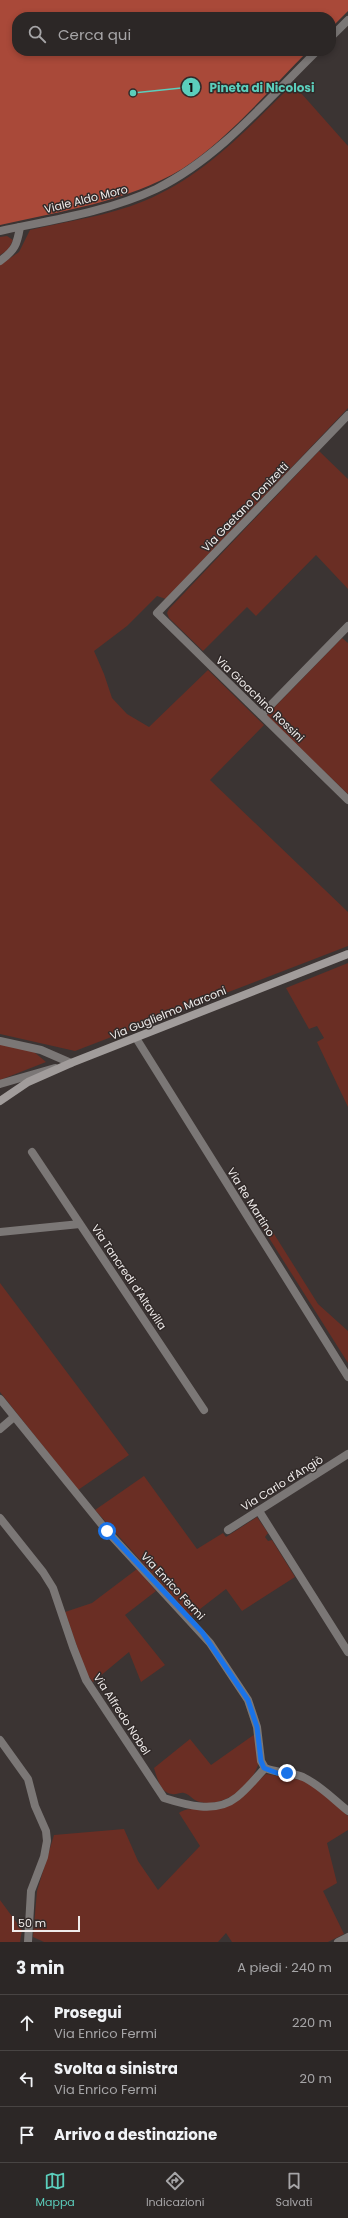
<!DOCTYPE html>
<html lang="it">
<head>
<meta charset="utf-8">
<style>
	:root { --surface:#2c2726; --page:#342f2e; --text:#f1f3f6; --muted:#a6a5a7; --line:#484443; --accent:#5bcebc }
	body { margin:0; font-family:Poppins,sans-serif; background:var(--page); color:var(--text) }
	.scale { position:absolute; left:12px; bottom:10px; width:68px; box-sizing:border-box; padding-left:4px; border:2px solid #f0eceb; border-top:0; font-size:11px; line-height:14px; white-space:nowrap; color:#f0eceb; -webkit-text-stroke:3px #312a29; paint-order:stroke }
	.stop { position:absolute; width:12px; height:12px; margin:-9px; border:3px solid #1a73e8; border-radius:50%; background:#fff }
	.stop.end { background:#1a73e8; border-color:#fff; box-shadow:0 1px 4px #0008 }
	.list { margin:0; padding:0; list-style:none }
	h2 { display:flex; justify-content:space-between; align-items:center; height:52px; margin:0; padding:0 16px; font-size:17px }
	h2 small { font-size:13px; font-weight:400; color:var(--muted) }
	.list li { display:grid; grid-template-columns:26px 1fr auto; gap:12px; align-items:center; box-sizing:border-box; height:56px; padding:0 16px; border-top:1px solid var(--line) }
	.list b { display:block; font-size:15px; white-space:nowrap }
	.list p { margin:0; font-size:13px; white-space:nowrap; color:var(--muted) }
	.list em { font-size:13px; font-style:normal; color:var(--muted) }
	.icon { flex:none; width:22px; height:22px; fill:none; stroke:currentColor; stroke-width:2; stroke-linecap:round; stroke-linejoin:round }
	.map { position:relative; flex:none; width:348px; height:1942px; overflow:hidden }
	.search { position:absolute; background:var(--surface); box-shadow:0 2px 6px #0003; left:12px; right:12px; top:12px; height:44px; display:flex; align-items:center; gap:10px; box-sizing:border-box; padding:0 14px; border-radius:16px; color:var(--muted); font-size:15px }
	.sheet { height:220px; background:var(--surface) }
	nav { display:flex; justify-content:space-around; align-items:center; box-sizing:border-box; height:56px; border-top:1px solid var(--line); background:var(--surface); font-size:11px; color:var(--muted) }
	nav a { display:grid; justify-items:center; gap:2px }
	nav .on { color:var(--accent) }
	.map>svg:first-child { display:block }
	.green { fill:#6a2e24 }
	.forest { fill:#a94939 }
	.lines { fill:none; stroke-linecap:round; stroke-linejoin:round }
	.minor { stroke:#7b7776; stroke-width:8 }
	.tertiary { stroke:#7b7776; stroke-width:8 }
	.secondary { stroke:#a19c9b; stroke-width:8 }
	.route { stroke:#1a73e8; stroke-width:5 }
	.labels { text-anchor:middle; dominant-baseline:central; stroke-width:3; stroke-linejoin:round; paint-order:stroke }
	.street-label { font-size:11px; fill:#f0eceb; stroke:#312a29 }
	.leader { fill:none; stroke:#5bcebc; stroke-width:1.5 }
	.callout-dot { fill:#5bcebc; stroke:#312a29; stroke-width:1.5 }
	.mark-label { font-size:12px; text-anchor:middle; font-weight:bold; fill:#111 }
	.callout-label { font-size:12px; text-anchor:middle; font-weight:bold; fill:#5bcebc; stroke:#312a29; stroke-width:3; stroke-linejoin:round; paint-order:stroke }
</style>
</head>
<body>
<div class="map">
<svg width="348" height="1942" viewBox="0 0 348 1942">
	<rect width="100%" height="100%" fill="#3b3433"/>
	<!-- green -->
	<path class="green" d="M 293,84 L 348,146 L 348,408 L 166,599 L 157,596 L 127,626 L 94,651 L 104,674 L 112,698 L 127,714 L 149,727 L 208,670 L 264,725 L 210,780 L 348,912 L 348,946 L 75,1051 L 0,1034 L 0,265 L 19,252 L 30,230 C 68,221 108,216 144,201 C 205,176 247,129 293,84 Z
		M 7,236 L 13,240 L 8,250 L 0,255 L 0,237 Z
		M 319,451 L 348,479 L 348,589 L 316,555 L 256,616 L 247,607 L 203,651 L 169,618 L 167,613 L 169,609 Z
		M 342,638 L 348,643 L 348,794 L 266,716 Z
		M 348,963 L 348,1107 L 317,1042 L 324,1038 L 317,1026 L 309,1029 L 286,988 Z
		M 0,1044 L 33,1051 L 46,1062 L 0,1080 Z
		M 264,1218 L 318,1304 L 348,1331 L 348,1363 L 259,1222 Z
		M 0,1283 L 129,1455 L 78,1490 L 0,1392 Z
		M 144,1476 L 197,1549 L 223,1533 L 226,1537 L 257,1517 L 268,1533 L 265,1537 L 268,1541 L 272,1540 L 295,1577 L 242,1611 L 226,1589 L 191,1616 L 95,1510 Z
		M 137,1569 L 156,1591 L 125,1615 L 165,1665 L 141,1682 L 129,1652 L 93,1682 L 86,1673 L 65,1612 L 92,1603 Z
		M 255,1734 C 256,1743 260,1757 258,1765 C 251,1787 223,1808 200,1802 C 193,1801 190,1794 184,1793 C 181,1792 176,1795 172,1794 C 160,1793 157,1777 154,1768 L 190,1739 L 211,1765 Z
		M 266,1774 L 306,1781 L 315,1786 L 348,1816 L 348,1830 L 327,1843 L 337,1883 L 323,1891 L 344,1934 L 328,1942 L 232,1942 L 226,1933 L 218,1942 L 44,1942 L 33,1937 L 37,1891 L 54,1835 L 124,1829 L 138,1861 L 158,1890 L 200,1846 L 179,1813 C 188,1806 199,1811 209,1808 C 231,1802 250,1789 266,1774 Z
		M 0,1900 L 22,1930 L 20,1942 L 0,1942 Z"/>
	<!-- forest -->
	<path class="forest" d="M 0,0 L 348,0 L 348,11 L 331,28 L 331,17 L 17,17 L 17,51 L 308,51 C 270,89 227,140 182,169 C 127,202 61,211 0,225 Z"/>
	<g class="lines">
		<!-- minor -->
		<path class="minor" d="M 0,261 C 15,250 17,245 20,227
			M 348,415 L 157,613 L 348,800
			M 261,715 L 348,626
			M 136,1038 L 348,1377
			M 0,1041 L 41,1050 L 71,1063
			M 32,1152 L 80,1224
			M 0,1232 L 80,1224 L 204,1410
			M 0,1399 L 107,1531 L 210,1643 L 248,1700 L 257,1727 L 261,1761 L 265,1768 C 277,1773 291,1772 303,1777 C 320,1785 333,1799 348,1811
			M 0,1429 L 14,1417
			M 259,1511 L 348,1652
			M 0,1518 L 43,1572 L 53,1588 L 73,1647 L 86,1680 L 164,1798 C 186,1805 216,1814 237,1797 C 247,1789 256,1778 265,1768
			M 228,1530 L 348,1454
			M 0,1740 L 28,1779 L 35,1806 L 46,1831 L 47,1841 L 44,1857 L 31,1891 L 28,1942
			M 338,1942 L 348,1937"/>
		<!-- tertiary -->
		<path class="tertiary" d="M 331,37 L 348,20
			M 0,231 C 52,220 107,212 156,189 C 219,158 267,100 317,51
			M 0,1084 L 55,1068"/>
		<!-- secondary -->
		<path class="secondary" d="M 0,1101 L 28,1082 L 71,1063 L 348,954"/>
	</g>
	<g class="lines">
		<!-- route -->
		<path class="route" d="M 107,1531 L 202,1632 L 248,1700 L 257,1727 L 261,1761 L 264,1768 L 277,1773 L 287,1773"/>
	</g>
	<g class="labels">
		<!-- street labels -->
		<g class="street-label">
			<text transform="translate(86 199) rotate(-14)">Viale Aldo Moro</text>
			<text transform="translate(245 507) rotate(-46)">Via Gaetano Donizetti</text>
			<text transform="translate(260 699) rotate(44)">Via Gioachino Rossini</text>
			<text transform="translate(168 1013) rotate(-22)">Via Guglielmo Marconi</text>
			<text transform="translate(251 1202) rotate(58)">Via Re Martino</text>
			<text transform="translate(129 1277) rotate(56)">Via Tancredi d'Altavilla</text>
			<text transform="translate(282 1483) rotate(-32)">Via Carlo d'Angiò</text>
			<text transform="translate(173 1586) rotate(47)">Via Enrico Fermi</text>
			<text transform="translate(122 1714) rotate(57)">Via Alfredo Nobel</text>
		</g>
	</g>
	<!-- callouts -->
	<path class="leader" d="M133 93L191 87"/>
	<g class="callout-dot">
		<circle cx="133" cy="93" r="4"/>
		<circle cx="191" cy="87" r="10"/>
	</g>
	<g class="mark-label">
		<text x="191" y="92">1</text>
	</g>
	<g class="callout-label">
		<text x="262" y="92">Pineta di Nicolosi</text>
	</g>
</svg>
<div class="scale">50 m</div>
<div class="stop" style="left:107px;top:1531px"></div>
<div class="stop end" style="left:287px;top:1773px"></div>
<div class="search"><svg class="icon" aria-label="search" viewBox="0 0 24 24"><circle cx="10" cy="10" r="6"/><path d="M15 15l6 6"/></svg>Cerca qui</div>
</div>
<section class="sheet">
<h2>3 min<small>A piedi · 240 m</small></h2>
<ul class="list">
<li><svg class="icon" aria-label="ahead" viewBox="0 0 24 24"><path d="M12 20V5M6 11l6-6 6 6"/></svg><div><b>Prosegui</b><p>Via Enrico Fermi</p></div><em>220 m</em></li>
<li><svg class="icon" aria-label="left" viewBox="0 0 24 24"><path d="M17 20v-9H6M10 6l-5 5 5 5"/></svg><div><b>Svolta a sinistra</b><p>Via Enrico Fermi</p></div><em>20 m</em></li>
<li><svg class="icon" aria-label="arrive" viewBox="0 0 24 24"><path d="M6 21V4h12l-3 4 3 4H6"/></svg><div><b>Arrivo a destinazione</b></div></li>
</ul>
</section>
<nav>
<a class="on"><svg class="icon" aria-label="map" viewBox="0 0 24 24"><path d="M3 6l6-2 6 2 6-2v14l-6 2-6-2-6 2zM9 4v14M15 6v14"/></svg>Mappa</a>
<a><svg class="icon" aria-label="directions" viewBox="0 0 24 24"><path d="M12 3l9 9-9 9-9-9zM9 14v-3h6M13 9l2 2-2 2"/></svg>Indicazioni</a>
<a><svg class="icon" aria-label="saved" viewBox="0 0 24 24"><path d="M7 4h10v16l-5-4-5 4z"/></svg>Salvati</a>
</nav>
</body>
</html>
